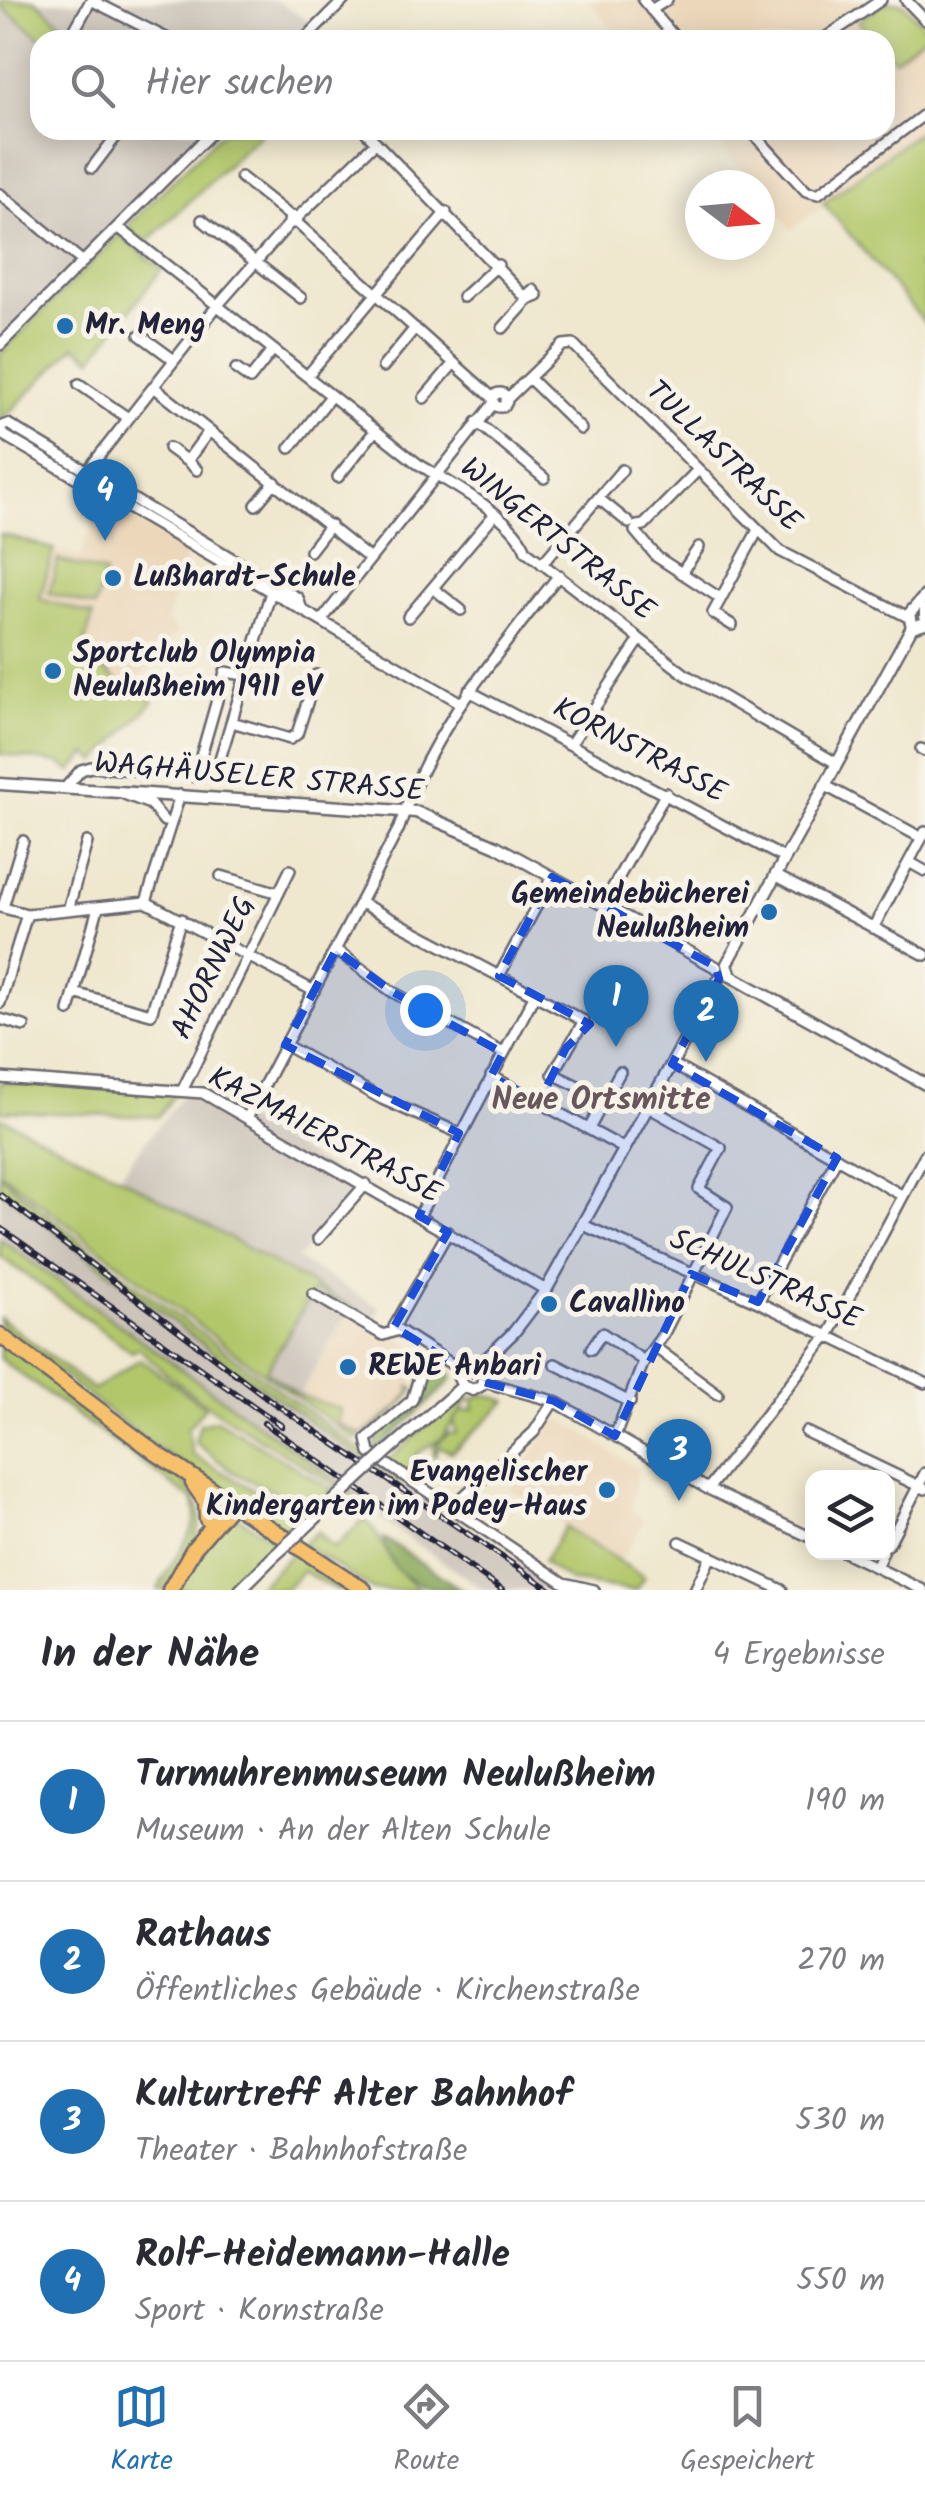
<!DOCTYPE html>
<html lang="de">
<head>
<meta charset="utf-8">
<style>
	:root { --surface:#fff; --page:#f7f7f7; --text:#2b2b33; --muted:#7c7c81; --line:#e1e1e2; --accent:#1f6fb2 }
	body { margin:0; font-family:Kalam,sans-serif; background:var(--page); color:var(--text) }
	.controls { position:absolute; right:30px; bottom:30px; display:grid; overflow:hidden; border-radius:20px; box-shadow:0 5px 25px #0003 }
	.controls button { width:90px; height:90px; display:grid; place-items:center; padding:0; border:0; border-bottom:2px solid var(--line); background:var(--surface); color:var(--text); font:50px sans-serif }
	.compass { position:absolute; left:685px; top:170px; width:90px; height:90px; border-radius:50%; background:var(--surface); box-shadow:0 5px 25px #0003; rotate:106deg }
	.you { position:absolute; left:425px; top:1010px; width:35px; height:35px; margin:-25px; border:8px solid #fff; border-radius:50%; background:#1a73e8; box-shadow:0 0 0 15px #1a73e833 }
	.badge { display:grid; place-items:center; width:65px; height:65px; border-radius:50%; background:var(--accent); color:#fff; font-size:32px; font-weight:700 }
	.pin { position:absolute; translate:-50% -82px; filter:drop-shadow(0 2px 5px #0008) }
	.pin::after { content:''; position:absolute; top:52px; width:35px; height:30px; background:inherit; clip-path:polygon(0 0,100% 0,50% 100%) }
	.list { margin:0; padding:0; list-style:none }
	h2 { display:flex; justify-content:space-between; align-items:center; height:130px; margin:0; padding:0 40px; font-size:42px }
	h2 small { font-size:32px; font-weight:400; color:var(--muted) }
	.list li { display:grid; grid-template-columns:65px 1fr auto; gap:30px; align-items:center; box-sizing:border-box; height:160px; padding:0 40px; border-top:2px solid var(--line) }
	.list b { display:block; font-size:38px; white-space:nowrap }
	.list p { margin:0; font-size:32px; white-space:nowrap; color:var(--muted) }
	.list em { font-size:32px; font-style:normal; color:var(--muted) }
	.icon { flex:none; width:55px; height:55px; fill:none; stroke:currentColor; stroke-width:2; stroke-linecap:round; stroke-linejoin:round }
	.map { position:relative; flex:none; width:925px; height:1590px; overflow:hidden }
	.search { position:absolute; background:var(--surface); box-shadow:0 5px 25px #0003; left:30px; right:30px; top:30px; height:110px; display:flex; align-items:center; gap:25px; box-sizing:border-box; padding:0 35px; border-radius:30px; color:var(--muted); font-size:38px }
	.sheet { height:770px; background:var(--surface) }
	nav { display:flex; justify-content:space-around; align-items:center; box-sizing:border-box; height:140px; border-top:2px solid var(--line); background:var(--surface); font-size:28px; color:var(--muted) }
	nav a { display:grid; justify-items:center; gap:5px }
	nav .on { color:var(--accent) }
	.map>svg:first-child { display:block }
	.built { fill:#ecd7ba }
	.industrial { fill:#cbc2b8 }
	.green { fill:#b2c76b; stroke:#6a7453; stroke-width:2.5 }
	.forest { fill:#8dac5f; stroke:#58674d; stroke-width:2.5 }
	.lines { fill:none; stroke-linecap:round; stroke-linejoin:round }
	.minor-casing { stroke:#6a676e; stroke-width:14 }
	.tertiary-casing { stroke:#6a676e; stroke-width:15 }
	.primary-casing { stroke:#6a676e; stroke-width:19 }
	.minor { stroke:#fff; stroke-width:9 }
	.tertiary { stroke:#fff; stroke-width:10 }
	.primary { stroke:#f7c06c; stroke-width:14 }
	.rail-casing { stroke:#22223b; stroke-width:6 }
	.rail { stroke:#f7f3e8; stroke-width:2.5; stroke-dasharray:8; stroke-linecap:butt }
	.tertiary-bridge-casing { stroke:#6a676e; stroke-width:15; stroke-linecap:butt }
	.tertiary-bridge { stroke:#fff; stroke-width:10 }
	.marked { fill:#1d4ed8; fill-opacity:0.2; stroke:#1d4ed8; stroke-width:8; stroke-dasharray:20 12; stroke-linejoin:round }
	.poi-dot { fill:#1f6fb2; stroke:#f7f3e8; stroke-width:4 }
	.labels { text-anchor:middle; dominant-baseline:central; stroke-width:10; stroke-linejoin:round; paint-order:stroke }
	.poi-label { font-size:30px; font-weight:bold; fill:#22223b; stroke:#f7f3e8; text-anchor:start }
	.street-label { font-size:30px; fill:#22223b; stroke:#f7f3e8 }
	.neighbourhood-label { font-size:32px; font-weight:bold; fill:#67565b; stroke:#f7f3e8 }
</style>
</head>
<body>
<div class="map">
<svg width="925" height="1590" viewBox="0 0 925 1590">
	<rect width="100%" height="100%" fill="#f7f3e8"/>
	<filter id="ink" filterUnits="userSpaceOnUse"><feTurbulence type="fractalNoise" baseFrequency=".01" numOctaves="2"/><feDisplacementMap in="SourceGraphic" scale="20" xChannelSelector="R" yChannelSelector="G"/><feConvolveMatrix kernelMatrix="1 2 1 2 8 2 1 2 1" color-interpolation-filters="sRGB"/></filter>
	<filter id="wash" filterUnits="userSpaceOnUse"><feTurbulence type="fractalNoise" baseFrequency=".0048" numOctaves="4" result="noise"/><feDisplacementMap in="SourceGraphic" scale="40" xChannelSelector="R" yChannelSelector="G"/><feGaussianBlur stdDeviation="2.25" result="paint"/><feColorMatrix in="noise" values="0 0 0 0 0 0 0 0 0 0 0 0 0 0 0 0 0 1.4 0 .05"/><feComposite in="paint" operator="in"/></filter>
	<g filter="url(#wash)">
		<rect width="100%" height="100%" fill="#efe7ce"/>
		<!-- built -->
		<path class="built" d="M 588,0 L 925,0 L 925,126 L 792,229 L 760,192 L 760,185 L 754,185 L 708,130 L 885,130 L 885,40 L 623,40 Z
			M 99,499 L 187,551 L 167,621 L 177,632 L 140,677 L 144,690 L 136,696 L 83,651 L 93,614 L 41,599 L 56,550 L 81,557 Z
			M 350,1311 L 419,1350 L 421,1357 L 409,1398 L 355,1439 L 298,1398 Z
			M 563,1420 L 638,1469 L 630,1510 L 644,1520 L 620,1562 L 511,1489 L 553,1422 Z"/>
		<!-- industrial -->
		<path class="industrial" d="M 275,0 L 316,26 L 301,40 L 40,40 L 40,130 L 207,130 L 0,338 L 0,2 Z
			M 184,1093 L 201,1095 L 360,1186 L 297,1259 L 380,1308 L 374,1319 L 349,1312 L 299,1395 L 266,1371 L 313,1290 L 119,1176 Z
			M 0,1188 L 277,1399 L 560,1590 L 484,1590 L 379,1518 L 382,1513 L 0,1239 Z"/>
		<!-- green -->
		<path class="green" d="M 2,0 L 35,0 L 68,29 L 59,40 L 44,40 L 0,5 Z
			M 886,2 L 902,3 L 925,27 L 925,35 L 894,59 L 885,50 L 885,40 L 876,40 L 858,21 Z
			M 925,127 L 925,260 L 918,266 L 925,269 L 925,323 L 823,203 Z
			M 224,130 L 264,130 L 146,243 L 129,230 L 129,224 Z
			M 119,235 L 162,269 L 92,359 L 75,346 L 0,422 L 0,354 Z
			M 0,534 L 54,549 L 40,599 L 93,615 L 82,652 L 135,695 L 144,690 L 153,702 L 97,761 L 87,754 L 71,771 L 59,763 L 0,754 Z
			M 58,560 L 105,573 L 95,607 L 49,593 Z
			M 0,1082 L 178,1090 L 158,1117 L 0,1111 Z
			M 0,1117 L 119,1176 L 380,1323 L 384,1331 L 314,1290 L 266,1371 L 299,1395 L 340,1409 L 338,1424 L 362,1435 L 401,1405 L 412,1390 L 409,1386 L 414,1389 C 403,1407 375,1433 355,1439 L 227,1347 L 0,1172 Z
			M 0,1175 C 126,1283 265,1380 398,1477 L 398,1483 L 222,1359 L 0,1188 Z
			M 0,1239 L 373,1507 L 369,1511 C 297,1453 204,1416 139,1348 L 132,1352 L 0,1256 Z
			M 0,1318 L 94,1390 L 140,1359 L 205,1407 L 187,1429 L 193,1455 L 301,1517 L 284,1532 L 144,1439 L 0,1327 Z
			M 0,1339 L 174,1472 C 223,1517 193,1541 165,1590 L 158,1590 C 167,1563 206,1528 193,1500 L 0,1359 Z
			M 484,1394 L 507,1401 L 452,1452 L 439,1447 L 434,1458 L 434,1447 L 448,1434 L 457,1433 L 453,1423 L 460,1412 L 474,1409 L 473,1399 Z
			M 471,1396 L 442,1438 L 418,1453 L 407,1474 L 387,1461 L 437,1416 Z
			M 217,1420 L 333,1490 L 307,1508 L 233,1472 L 195,1442 L 200,1424 Z
			M 226,1517 L 238,1517 L 276,1541 L 227,1590 L 176,1590 Z
			M 365,1519 C 389,1545 388,1568 420,1590 L 373,1590 L 302,1544 L 317,1532 L 334,1548 Z
			M 565,1527 L 644,1577 L 636,1590 C 610,1590 590,1582 571,1582 L 543,1562 Z
			M 292,1553 L 355,1590 L 336,1590 L 303,1571 L 284,1590 L 255,1590 Z"/>
		<!-- forest -->
		<path class="forest" d="M 434,1363 L 445,1365 L 452,1377 L 448,1384 L 375,1452 L 376,1437 L 416,1402 L 424,1372 Z
			M 384,1538 L 462,1590 C 425,1590 389,1581 384,1538 Z"/>
	</g>
	<g filter="url(#ink)">
		<g class="lines">
			<defs>
				<path id="minor" d="M 643,0 L 677,40
					M 906,0 L 925,20
					M 651,10 L 667,0
					M 69,40 L 91,0 L 170,40
					M 304,40 L 344,0
					M 822,40 L 881,0
					M 364,130 L 528,300 L 538,296 L 533,290 L 527,295
					M 750,130 L 806,191 L 818,194 L 925,114
					M 92,168 L 121,130
					M 241,177 L 290,216
					M 0,194 L 83,262
					M 298,217 L 290,216 L 289,223 L 297,223 L 298,217 L 376,142
					M 202,220 L 301,298
					M 297,223 L 493,398
					M 118,227 L 418,464 C 448,482 515,517 526,551 L 686,675 L 836,763
					M 463,297 L 498,265
					M 503,328 L 528,300
					M 140,335 L 174,360
					M 0,345 L 214,130
					M 383,367 L 415,328
					M 236,369 L 250,379 L 272,351
					M 307,376 L 446,212
					M 529,378 L 581,429
					M 79,384 L 128,418
					M 154,387 L 370,559
					M493 400a7 7 0 1 1 14 0a7 7 0 1 1-14 0Z
					M 424,398 L 454,363
					M 506,400 L 563,345 L 573,344 L 780,551 L 908,617
					M 477,422 L 544,478
					M 0,427 L 8,424 L 298,598 L 302,610
					M 0,433 L 461,703
					M 169,448 L 187,461
					M 290,448 L 331,396
					M 197,470 L 187,461 L 209,431
					M 84,475 L 217,306 L 289,224
					M 338,477 L 375,431
					M 598,498 L 629,523
					M 256,505 L 275,482
					M 637,526 L 644,525 L 697,471
					M 635,531 L 657,557 L 720,598
					M 310,551 L 330,525
					M 542,564 L 622,470
					M 683,571 L 699,547
					M 434,589 L 461,610
					M 408,617 L 494,515
					M 321,621 L 494,403
					M 732,625 L 713,613 L 758,530
					M 469,691 L 784,858
					M 232,722 L 290,739 L 297,734 L 316,675
					M 572,742 L 639,641
					M 921,749 L 925,751
					M 195,777 L 225,672 L 245,675
					M 824,785 L 922,838
					M 66,787 L 81,770 L 91,767 L 215,775 L 271,592
					M 124,794 L 150,804 L 164,821
					M 909,862 L 925,871
					M 775,875 L 925,955
					M 221,876 L 279,893
					M 146,902 L 180,795
					M 361,903 L 584,1021 L 553,1074 L 605,1099 L 589,1129
					M 603,905 L 666,793
					M 0,907 L 27,914 L 146,902 L 314,991
					M 3,907 L 23,841
					M 68,910 L 87,842
					M 873,928 L 925,832
					M 336,950 L 391,991 L 503,1053
					M 499,976 L 552,877
					M 74,993 L 151,1014 L 181,919
					M 0,1003 L 27,914
					M 69,1011 L 98,908
					M 0,1019 L 24,1026
					M 285,1045 L 382,1099 L 459,1133
					M 672,1064 L 903,1196
					M 491,1076 L 625,1149
					M 0,1078 L 203,1093 L 546,1290
					M 183,1089 L 290,870
					M 605,1099 L 620,1072
					M 247,1118 L 399,828 C 429,732 498,653 559,575
					M 419,1216 L 534,996
					M 583,1225 L 758,1302 L 925,1383
					M 448,1232 L 394,1327 L 461,1370
					M 318,1239 L 366,1184
					M 313,1294 L 383,1335 L 395,1331
					M 758,1302 L 837,1158
					M 656,1348 L 718,1394
					M 591,1349 L 602,1333 L 644,1361
					M 433,1353 L 422,1368 L 412,1400 L 367,1439 L 370,1453 L 564,1583 L 594,1590
					M 555,1364 L 630,1402
					M 484,1382 L 554,1401 L 708,1489 L 812,1538
					M 806,1432 L 925,1489
					M 615,1436 L 644,1361 L 664,1333 L 727,1207 L 699,1189 L 721,1148 L 648,1107
					M 708,1489 L 831,1331 L 925,1155
					M 451,1508 L 534,1432 L 554,1401
					M 680,1542 L 782,1590
					M 888,1545 L 925,1473
					M 844,1552 L 923,1590
					M 876,1567 L 883,1552
					M 695,1590 L 711,1556"/>
				<path id="tertiary" d="M 925,610 L 925,616
					M 912,627 L 925,623
					M 0,784 L 416,812 L 496,846 L 716,967
					M 731,976 L 727,964 L 912,627 L 909,614 L 925,596
					M 731,976 L 925,1084
					M 463,1386 L 459,1378 L 463,1367 L 479,1366 L 514,1332 L 546,1290 L 719,979
					M 463,1386 L 473,1390 L 482,1385 L 484,1373 L 479,1366
					M 389,1450 L 463,1386
					M 303,1530 L 338,1497
					M 240,1590 L 273,1557"/>
				<path id="primary" d="M 0,1335 L 156,1453 L 364,1590
					M 193,1483 L 206,1502 L 207,1519
					M 170,1590 L 194,1548 L 232,1504"/>
			</defs>
			<!-- minor casing -->
			<use href="#minor" class="minor-casing"/>
			<!-- tertiary casing -->
			<use href="#tertiary" class="tertiary-casing"/>
			<!-- primary casing -->
			<use href="#primary" class="primary-casing"/>
			<!-- minor -->
			<use href="#minor" class="minor"/>
			<!-- tertiary -->
			<use href="#tertiary" class="tertiary"/>
			<!-- primary -->
			<use href="#primary" class="primary"/>
			<defs>
				<path id="rail" d="M 0,1195 L 274,1403 L 551,1590
					M 0,1228 L 282,1426
					M 264,1423 L 502,1590"/>
			</defs>
			<!-- rail casing -->
			<use href="#rail" class="rail-casing"/>
			<!-- rail -->
			<use href="#rail" class="rail"/>
			<defs>
				<path id="tertiary-bridge" d="M 338,1497 L 389,1450
					M 273,1557 L 303,1530"/>
			</defs>
			<!-- tertiary-bridge casing -->
			<use href="#tertiary-bridge" class="tertiary-bridge-casing"/>
			<!-- tertiary-bridge -->
			<use href="#tertiary-bridge" class="tertiary-bridge"/>
		</g>
	</g>
	<!-- marked area -->
	<path class="marked" d="M 552,877 L 716,967 L 719,979 L 672,1064 L 837,1158 L 758,1302 L 691,1274 L 615,1436 L 554,1401 L 484,1382 L 394,1327 L 448,1232 L 419,1216 L 459,1133 L 285,1045 L 336,950 L 391,991 L 503,1053 L 491,1076 L 539,1102 L 566,1048 L 590,1024 L 499,976 Z"/>
	<!-- markers -->
	<g class="poi-dot">
		<circle cx="65" cy="326" r="10"/>
		<circle cx="113" cy="578" r="10"/>
		<circle cx="53" cy="671" r="10"/>
		<circle cx="769" cy="912" r="10"/>
		<circle cx="549" cy="1304" r="10"/>
		<circle cx="348" cy="1367" r="10"/>
		<circle cx="607" cy="1490" r="10"/>
	</g>
	<g class="labels">
		<!-- poi labels -->
		<g class="poi-label">
			<text x="85" y="326">Mr. Meng</text>
			<text x="133" y="578">Lußhardt-Schule</text>
			<text x="73" y="654">Sportclub Olympia<tspan x="73" dy="34">Neulußheim 1911 eV</tspan></text>
			<text x="749" y="895" text-anchor="end">Gemeindebücherei<tspan x="749" dy="34">Neulußheim</tspan></text>
			<text x="569" y="1304">Cavallino</text>
			<text x="368" y="1367">REWE Anbari</text>
			<text x="587" y="1473" text-anchor="end">Evangelischer<tspan x="587" dy="34">Kindergarten im Podey-Haus</tspan></text>
		</g>
		<!-- street labels -->
		<g class="street-label">
			<text transform="translate(723 457) rotate(44)">TULLASTRASSE</text>
			<text transform="translate(557 540) rotate(39)">WINGERTSTRASSE</text>
			<text transform="translate(639 751) rotate(28)">KORNSTRASSE</text>
			<text transform="translate(259 778) rotate(5)">WAGHÄUSELER STRASSE</text>
			<text transform="translate(214 968) rotate(-64)">AHORNWEG</text>
			<text transform="translate(324 1136) rotate(28)">KAZMAIERSTRASSE</text>
			<text transform="translate(765 1280) rotate(24)">SCHULSTRASSE</text>
		</g>
		<!-- neighbourhood labels -->
		<g class="neighbourhood-label">
			<text x="601" y="1100">Neue Ortsmitte</text>
		</g>
	</g>
</svg>
<div class="controls">
<button><svg class="icon" aria-label="layers" viewBox="0 0 24 24"><path d="M12 4l9 5-9 5-9-5zM3 14l9 5 9-5"/></svg></button>
</div>
<svg class="compass" viewBox="-18 -18 36 36"><path d="M0-13l5 13h-10z" fill="#e53935"/><path d="M0 13l5-13h-10z" fill="#7c7c81"/></svg>
<div class="you"></div>
<div class="pin badge" style="left:616px;top:1047px">1</div>
<div class="pin badge" style="left:706px;top:1062px">2</div>
<div class="pin badge" style="left:679px;top:1501px">3</div>
<div class="pin badge" style="left:105px;top:541px">4</div>
<div class="search"><svg class="icon" aria-label="search" viewBox="0 0 24 24"><circle cx="10" cy="10" r="6"/><path d="M15 15l6 6"/></svg>Hier suchen</div>
</div>
<section class="sheet">
<h2>In der Nähe<small>4 Ergebnisse</small></h2>
<ul class="list">
<li><span class="badge">1</span><div><b>Turmuhrenmuseum Neulußheim</b><p>Museum · An der Alten Schule</p></div><em>190 m</em></li>
<li><span class="badge">2</span><div><b>Rathaus</b><p>Öffentliches Gebäude · Kirchenstraße</p></div><em>270 m</em></li>
<li><span class="badge">3</span><div><b>Kulturtreff Alter Bahnhof</b><p>Theater · Bahnhofstraße</p></div><em>530 m</em></li>
<li><span class="badge">4</span><div><b>Rolf-Heidemann-Halle</b><p>Sport · Kornstraße</p></div><em>550 m</em></li>
</ul>
</section>
<nav>
<a class="on"><svg class="icon" aria-label="map" viewBox="0 0 24 24"><path d="M3 6l6-2 6 2 6-2v14l-6 2-6-2-6 2zM9 4v14M15 6v14"/></svg>Karte</a>
<a><svg class="icon" aria-label="directions" viewBox="0 0 24 24"><path d="M12 3l9 9-9 9-9-9zM9 14v-3h6M13 9l2 2-2 2"/></svg>Route</a>
<a><svg class="icon" aria-label="saved" viewBox="0 0 24 24"><path d="M7 4h10v16l-5-4-5 4z"/></svg>Gespeichert</a>
</nav>
</body>
</html>
